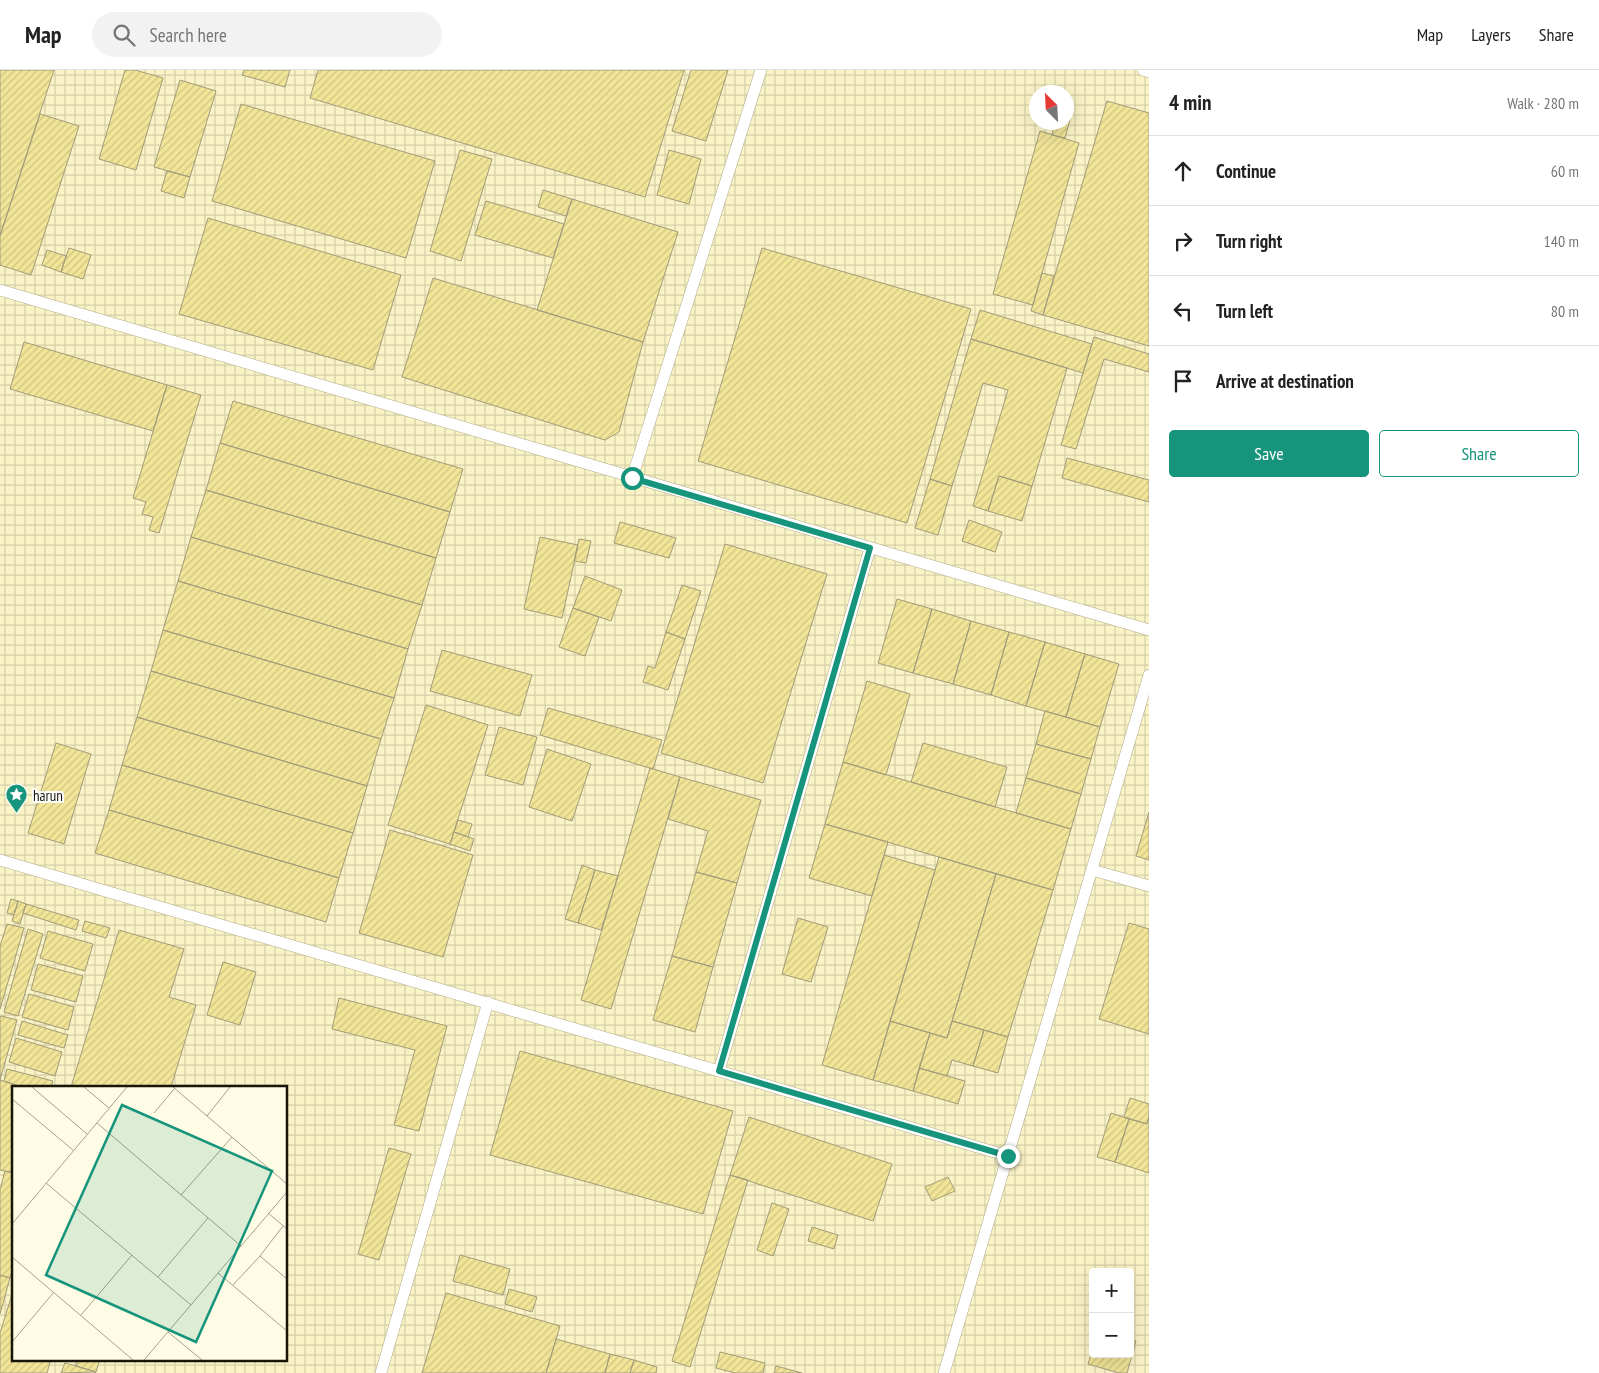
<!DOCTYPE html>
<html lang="en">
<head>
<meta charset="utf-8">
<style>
	:root { --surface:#fff; --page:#f2f2f2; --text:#222; --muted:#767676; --line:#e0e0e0; --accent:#17947c }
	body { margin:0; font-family:"PT Sans Narrow",sans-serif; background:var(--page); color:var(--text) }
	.controls { position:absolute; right:15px; bottom:15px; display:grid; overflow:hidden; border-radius:5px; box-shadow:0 5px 20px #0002 }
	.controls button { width:45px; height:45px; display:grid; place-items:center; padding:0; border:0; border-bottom:1px solid var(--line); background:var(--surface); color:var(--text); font:25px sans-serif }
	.compass { position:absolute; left:1029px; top:15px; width:45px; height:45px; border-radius:50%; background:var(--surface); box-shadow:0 5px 20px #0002; rotate:336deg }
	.stop { position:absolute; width:15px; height:15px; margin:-11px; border:4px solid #17947c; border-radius:50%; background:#fff }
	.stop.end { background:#17947c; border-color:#fff; box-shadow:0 1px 5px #0008 }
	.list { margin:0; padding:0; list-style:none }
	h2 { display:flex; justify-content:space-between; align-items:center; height:65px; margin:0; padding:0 20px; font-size:21px }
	h2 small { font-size:16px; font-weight:400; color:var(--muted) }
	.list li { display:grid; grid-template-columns:32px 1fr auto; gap:15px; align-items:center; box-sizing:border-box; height:70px; padding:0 20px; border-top:1px solid var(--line) }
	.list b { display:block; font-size:19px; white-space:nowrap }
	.list em { font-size:16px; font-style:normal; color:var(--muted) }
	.actions { display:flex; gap:10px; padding:15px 20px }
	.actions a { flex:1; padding:11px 0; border:1px solid var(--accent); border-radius:5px; text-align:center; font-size:18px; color:var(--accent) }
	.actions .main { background:var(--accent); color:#fff }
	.icon { flex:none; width:28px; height:28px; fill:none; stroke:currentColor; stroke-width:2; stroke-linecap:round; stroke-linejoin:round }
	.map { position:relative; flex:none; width:1149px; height:1303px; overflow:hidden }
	header { display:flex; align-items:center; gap:30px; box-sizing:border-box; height:70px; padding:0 25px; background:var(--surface); border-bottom:1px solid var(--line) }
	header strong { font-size:24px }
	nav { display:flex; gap:28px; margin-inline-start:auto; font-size:18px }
	.search { width:350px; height:45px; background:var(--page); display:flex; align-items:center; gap:12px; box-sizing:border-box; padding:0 18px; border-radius:28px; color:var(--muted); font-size:19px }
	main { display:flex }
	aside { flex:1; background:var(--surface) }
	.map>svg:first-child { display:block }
	.industrial { fill:url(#industrial-grid); fill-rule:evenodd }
	.building { fill:url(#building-hatch); stroke:#a19c7a }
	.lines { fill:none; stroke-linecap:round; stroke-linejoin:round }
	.lane-casing { stroke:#b1ab89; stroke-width:12 }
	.lane { stroke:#fff; stroke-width:11 }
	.route { stroke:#17947c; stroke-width:6 }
	.labels { text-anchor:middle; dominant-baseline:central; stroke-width:4; stroke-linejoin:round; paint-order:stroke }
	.poi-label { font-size:15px; fill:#191609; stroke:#fff; text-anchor:start }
	.inset-road { fill:none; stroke:#a3a08e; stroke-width:1 }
	.view { fill:#17947c; fill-opacity:0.15; stroke:#17947c; stroke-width:2.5 }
	.inset-edge { fill:none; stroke:#191609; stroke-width:2.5 }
</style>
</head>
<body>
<header>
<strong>Map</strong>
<div class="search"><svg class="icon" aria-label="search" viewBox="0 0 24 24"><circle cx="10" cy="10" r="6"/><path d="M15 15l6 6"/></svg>Search here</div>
<nav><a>Map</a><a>Layers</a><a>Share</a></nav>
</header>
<main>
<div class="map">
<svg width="1149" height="1303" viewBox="0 0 1149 1303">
	<defs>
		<pattern id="industrial-grid" width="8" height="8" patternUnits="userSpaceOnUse" patternTransform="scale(1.25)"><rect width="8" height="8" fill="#faf3c6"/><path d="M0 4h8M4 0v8" fill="none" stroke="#d6d0a9"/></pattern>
		<pattern id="building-hatch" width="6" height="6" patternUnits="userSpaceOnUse" patternTransform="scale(1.25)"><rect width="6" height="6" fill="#f2e598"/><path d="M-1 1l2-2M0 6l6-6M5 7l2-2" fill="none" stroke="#cfc482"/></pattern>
	</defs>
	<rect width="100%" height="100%" fill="#fffce6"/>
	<!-- industrial -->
	<path class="industrial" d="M 0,0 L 1149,0 L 1149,1303 L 0,1303 ZM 1036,22 L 1066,22 L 1066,52 L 1036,52 ZM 14,1017 L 286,1017 L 286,1289 L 14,1289 ZM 1093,1202 L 1130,1202 L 1130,1284 L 1093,1284 Z"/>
	<!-- building -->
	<path class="building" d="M 0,0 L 54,0 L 0,166 Z
		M 125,0 L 135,0 L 163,8 L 136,100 L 99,89 Z
		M 244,0 L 290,0 L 285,17 L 242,5 Z
		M 318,0 L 684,0 L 645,127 L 310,28 Z
		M 691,0 L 728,0 L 706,71 L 672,61 Z
		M 180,10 L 216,21 L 190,107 L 154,97 Z
		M 1107,31 L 1149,43 L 1149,276 L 1043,245 Z
		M 241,34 L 435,91 L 406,188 L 212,131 Z
		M 40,44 L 79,56 L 31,205 L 0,195 L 0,166 Z
		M 1066,45 L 1071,46 L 1065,68 L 1052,65 L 1055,52 L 1066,52 Z
		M 1040,61 L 1079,73 L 1033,235 L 993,224 Z
		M 460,80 L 492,89 L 461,191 L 430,181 Z
		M 669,80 L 701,89 L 689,134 L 657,125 Z
		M 167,101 L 190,107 L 184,128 L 161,121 Z
		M 543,120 L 572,129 L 566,146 L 538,137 Z
		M 572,129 L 678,162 L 643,272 L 537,240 Z
		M 486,131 L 564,154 L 553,188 L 475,165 Z
		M 208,148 L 401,205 L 373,300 L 179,244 Z
		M 69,178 L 91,185 L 83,209 L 61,202 Z
		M 762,178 L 971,239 L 907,453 L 698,391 Z
		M 47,180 L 66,186 L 61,202 L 42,195 Z
		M 1042,203 L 1054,206 L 1043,245 L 1031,241 Z
		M 433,208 L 643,272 L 619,362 L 605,370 L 402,307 Z
		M 980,240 L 1092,274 L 1083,303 L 971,269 Z
		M 1094,267 L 1149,284 L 1149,302 L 1104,289 L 1076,379 L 1061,375 Z
		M 971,269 L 1067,298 L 1032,416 L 999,406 L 988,441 L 973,436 L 1008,320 L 983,313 L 952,416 L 930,409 Z
		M 24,272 L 167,315 L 153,361 L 10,319 Z
		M 167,315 L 201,325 L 159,463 L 149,460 L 153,447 L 142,444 L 146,432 L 133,428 Z
		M 233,331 L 463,399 L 450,442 L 220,373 Z
		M 220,373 L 450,442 L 436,488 L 206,420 Z
		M 1067,388 L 1149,410 L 1149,432 L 1062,408 Z
		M 999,406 L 1032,416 L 1022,451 L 988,441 Z
		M 930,409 L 952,416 L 938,465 L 915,458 Z
		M 206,420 L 436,488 L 422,535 L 191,467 Z
		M 969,450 L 1002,462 L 995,482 L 962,471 Z
		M 620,452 L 676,468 L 669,488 L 614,473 Z
		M 191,467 L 422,535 L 408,579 L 178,511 Z
		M 540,467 L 578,475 L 562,548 L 524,539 Z
		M 579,469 L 591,471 L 586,493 L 574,491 Z
		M 725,474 L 827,504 L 763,713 L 661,683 Z
		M 585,506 L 622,520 L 611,551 L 573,538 Z
		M 178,511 L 408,579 L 394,628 L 163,560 Z
		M 682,515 L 701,521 L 685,569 L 666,562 Z
		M 897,529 L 932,539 L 913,603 L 878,593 Z
		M 573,538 L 599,547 L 585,586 L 559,577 Z
		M 932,539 L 971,551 L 953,614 L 913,603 Z
		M 971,551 L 1009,562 L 991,625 L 953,614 Z
		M 163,560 L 394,628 L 381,669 L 151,601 Z
		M 666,562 L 685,569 L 668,620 L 643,612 L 648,596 L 655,598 Z
		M 1009,562 L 1045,572 L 1026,636 L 991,625 Z
		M 1045,572 L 1085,584 L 1066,647 L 1026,636 Z
		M 442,580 L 532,605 L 520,646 L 430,621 Z
		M 1085,584 L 1119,594 L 1100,657 L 1066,647 Z
		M 151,601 L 381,669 L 367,716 L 137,647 Z
		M 867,611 L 910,624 L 886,705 L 843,692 Z
		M 426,635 L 488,655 L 450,774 L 388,755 Z
		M 548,638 L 662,670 L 653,699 L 540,665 Z
		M 1045,641 L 1100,657 L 1091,689 L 1036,674 Z
		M 137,647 L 367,716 L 353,763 L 122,695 Z
		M 499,657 L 537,667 L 523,715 L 485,705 Z
		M 56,673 L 91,684 L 64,774 L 28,763 Z
		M 923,673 L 1007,697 L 995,737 L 911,712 Z
		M 1036,674 L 1091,689 L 1081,724 L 1026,708 Z
		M 547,679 L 591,694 L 572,751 L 529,737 Z
		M 843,692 L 1071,759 L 1053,820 L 825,754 Z
		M 122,695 L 353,763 L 339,808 L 109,740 Z
		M 650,698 L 680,707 L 611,939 L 581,930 Z
		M 680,707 L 761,730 L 737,813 L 696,802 L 708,761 L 668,749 Z
		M 1026,708 L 1081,724 L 1071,759 L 1016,743 Z
		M 109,740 L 339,808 L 326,852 L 95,783 Z
		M 1149,742 L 1149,790 L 1136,786 Z
		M 458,750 L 472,754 L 468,767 L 454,762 Z
		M 825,754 L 888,772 L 872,826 L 809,808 Z
		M 390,760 L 473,785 L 443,887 L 359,863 Z
		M 454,762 L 474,769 L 470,781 L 450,774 Z
		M 884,785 L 935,800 L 873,1010 L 822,995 Z
		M 939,787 L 996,804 L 947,968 L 890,951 Z
		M 582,795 L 595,800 L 578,853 L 565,849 Z
		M 595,800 L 618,806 L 601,860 L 578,853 Z
		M 696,802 L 737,813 L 713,897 L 672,886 Z
		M 996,804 L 1053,820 L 1008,967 L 952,951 Z
		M 11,829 L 18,831 L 14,845 L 7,843 Z
		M 18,831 L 26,834 L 20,854 L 12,851 Z
		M 26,834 L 79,850 L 76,860 L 23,843 Z
		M 798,848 L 828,857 L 811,912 L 782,904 Z
		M 85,851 L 110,858 L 106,868 L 82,861 Z
		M 1129,853 L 1149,859 L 1149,964 L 1099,949 Z
		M 7,854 L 24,858 L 0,939 L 0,876 Z
		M 28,859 L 43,864 L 18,946 L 4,942 Z
		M 119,860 L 184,879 L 169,927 L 196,935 L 171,1017 L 71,1017 Z
		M 48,861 L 93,874 L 85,901 L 40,888 Z
		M 672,886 L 713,897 L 695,962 L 653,950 Z
		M 223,892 L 256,902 L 240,955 L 207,945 Z
		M 38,894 L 83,906 L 76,932 L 31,920 Z
		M 29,924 L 74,937 L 68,960 L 22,947 Z
		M 339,928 L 447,956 L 419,1061 L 394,1055 L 415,980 L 332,959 Z
		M 1,946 L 17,950 L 0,1010 L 0,948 Z
		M 22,951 L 68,965 L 64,978 L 18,965 Z
		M 890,951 L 930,963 L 913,1021 L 873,1010 Z
		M 952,951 L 984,960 L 973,996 L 952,990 L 947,1006 L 919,998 L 930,963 L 947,968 Z
		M 984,960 L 1008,967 L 998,1003 L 973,996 Z
		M 16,968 L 62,982 L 55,1006 L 9,992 Z
		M 520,981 L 733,1041 L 703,1144 L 490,1085 Z
		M 919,998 L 965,1011 L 958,1034 L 913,1021 Z
		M 7,999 L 53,1011 L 51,1017 L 22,1017 L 4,1011 Z
		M 0,1010 L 22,1017 L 14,1017 L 14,1103 L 0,1100 Z
		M 1130,1028 L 1149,1034 L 1149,1046 L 1147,1054 L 1124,1047 Z
		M 1111,1043 L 1129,1049 L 1115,1092 L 1097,1087 Z
		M 1149,1046 L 1149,1103 L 1115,1092 L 1129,1049 L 1147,1054 Z
		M 749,1047 L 892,1094 L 873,1151 L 730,1105 Z
		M 389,1078 L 411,1084 L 379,1190 L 358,1184 Z
		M 5,1101 L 14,1103 L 14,1196 L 10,1208 L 0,1205 L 0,1120 Z
		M 730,1105 L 748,1110 L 690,1297 L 672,1291 Z
		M 948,1107 L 955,1121 L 932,1131 L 925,1117 Z
		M 772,1133 L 789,1139 L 773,1186 L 757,1180 Z
		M 812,1157 L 838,1165 L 834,1179 L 808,1171 Z
		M 460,1185 L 510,1199 L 503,1225 L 453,1211 Z
		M 0,1205 L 10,1208 L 0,1244 Z
		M 14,1218 L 14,1289 L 51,1289 L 47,1303 L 0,1303 L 0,1263 Z
		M 509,1219 L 537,1227 L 532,1242 L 505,1234 Z
		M 446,1223 L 560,1256 L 546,1303 L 422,1303 Z
		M 556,1269 L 610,1284 L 605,1303 L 546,1303 Z
		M 1130,1269 L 1136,1271 L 1127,1303 L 1119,1303 L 1088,1294 L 1093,1278 L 1093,1284 L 1130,1284 Z
		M 720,1282 L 765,1293 L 763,1303 L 735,1303 L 716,1298 Z
		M 610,1284 L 634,1290 L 630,1303 L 605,1303 Z
		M 78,1289 L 100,1289 L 96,1302 L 76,1296 Z
		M 634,1290 L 657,1297 L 656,1303 L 630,1303 Z
		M 65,1293 L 76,1296 L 96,1302 L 61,1303 Z
		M 776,1296 L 802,1303 L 774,1303 Z"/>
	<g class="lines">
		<defs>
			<path id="lane" d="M 1143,0 L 1149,2
				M 0,220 L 1149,560
				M 632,408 L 761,0
				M 0,790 L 1008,1086
				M 1092,800 L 1149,816
				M 719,1001 L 870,478
				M 381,1303 L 488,932
				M 944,1303 L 1149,605"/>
		</defs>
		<!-- lane casing -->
		<use href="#lane" class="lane-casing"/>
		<!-- lane -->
		<use href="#lane" class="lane"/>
	</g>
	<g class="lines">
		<!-- route -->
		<path class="route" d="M 632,408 L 870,478 L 719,1001 L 1008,1086"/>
	</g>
	<!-- icons -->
	<defs>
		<symbol id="sight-pin" viewBox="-11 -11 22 30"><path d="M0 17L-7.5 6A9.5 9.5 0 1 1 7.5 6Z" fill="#17947c" stroke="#fff"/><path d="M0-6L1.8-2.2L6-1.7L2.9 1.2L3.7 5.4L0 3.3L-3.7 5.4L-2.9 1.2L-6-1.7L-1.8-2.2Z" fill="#fff"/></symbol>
	</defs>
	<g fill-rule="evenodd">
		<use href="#sight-pin" x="4" y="712" width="25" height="34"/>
	</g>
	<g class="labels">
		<!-- poi labels -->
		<g class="poi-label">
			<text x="33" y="725">harun</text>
		</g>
	</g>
	<!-- overview -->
	<g transform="translate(12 1016)">
		<rect width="275" height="275" fill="#fffce6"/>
		<path class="inset-road" d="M 20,1 L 75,48M 72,1 L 97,22M 161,1 L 275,98M 0,13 L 61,64M 142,27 L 163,2M 195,30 L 218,1M 85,37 L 229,160M 34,97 L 179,219M 169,109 L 220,51M 256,127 L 275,143M 0,138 L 115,1M 248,170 L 271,140M 0,171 L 121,274M 206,187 L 275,245M 146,191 L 196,132M 221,199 L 248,170 L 275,193M 69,229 L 120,169M 156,246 L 190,274M 0,256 L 42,206M 132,274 L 275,106"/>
		<path class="view" d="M 110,19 L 260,85 L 184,256 L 34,189 Z"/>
		<rect width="275" height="275" class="inset-edge"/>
	</g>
</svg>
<div class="controls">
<button>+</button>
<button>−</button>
</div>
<svg class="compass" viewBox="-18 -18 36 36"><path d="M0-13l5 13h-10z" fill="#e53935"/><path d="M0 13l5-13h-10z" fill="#767676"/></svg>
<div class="stop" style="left:632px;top:408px"></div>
<div class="stop end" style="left:1008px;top:1086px"></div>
</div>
<aside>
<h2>4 min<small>Walk · 280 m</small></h2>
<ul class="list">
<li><svg class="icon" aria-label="ahead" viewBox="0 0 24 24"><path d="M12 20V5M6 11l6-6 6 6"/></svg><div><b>Continue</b></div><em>60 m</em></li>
<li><svg class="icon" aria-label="right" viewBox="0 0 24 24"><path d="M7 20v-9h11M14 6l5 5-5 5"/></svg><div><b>Turn right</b></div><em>140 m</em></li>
<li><svg class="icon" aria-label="left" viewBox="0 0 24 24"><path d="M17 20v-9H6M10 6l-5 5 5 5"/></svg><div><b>Turn left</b></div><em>80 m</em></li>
<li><svg class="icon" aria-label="arrive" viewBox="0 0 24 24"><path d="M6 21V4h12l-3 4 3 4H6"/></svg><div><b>Arrive at destination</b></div></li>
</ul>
<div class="actions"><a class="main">Save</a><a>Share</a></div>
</aside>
</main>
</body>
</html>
